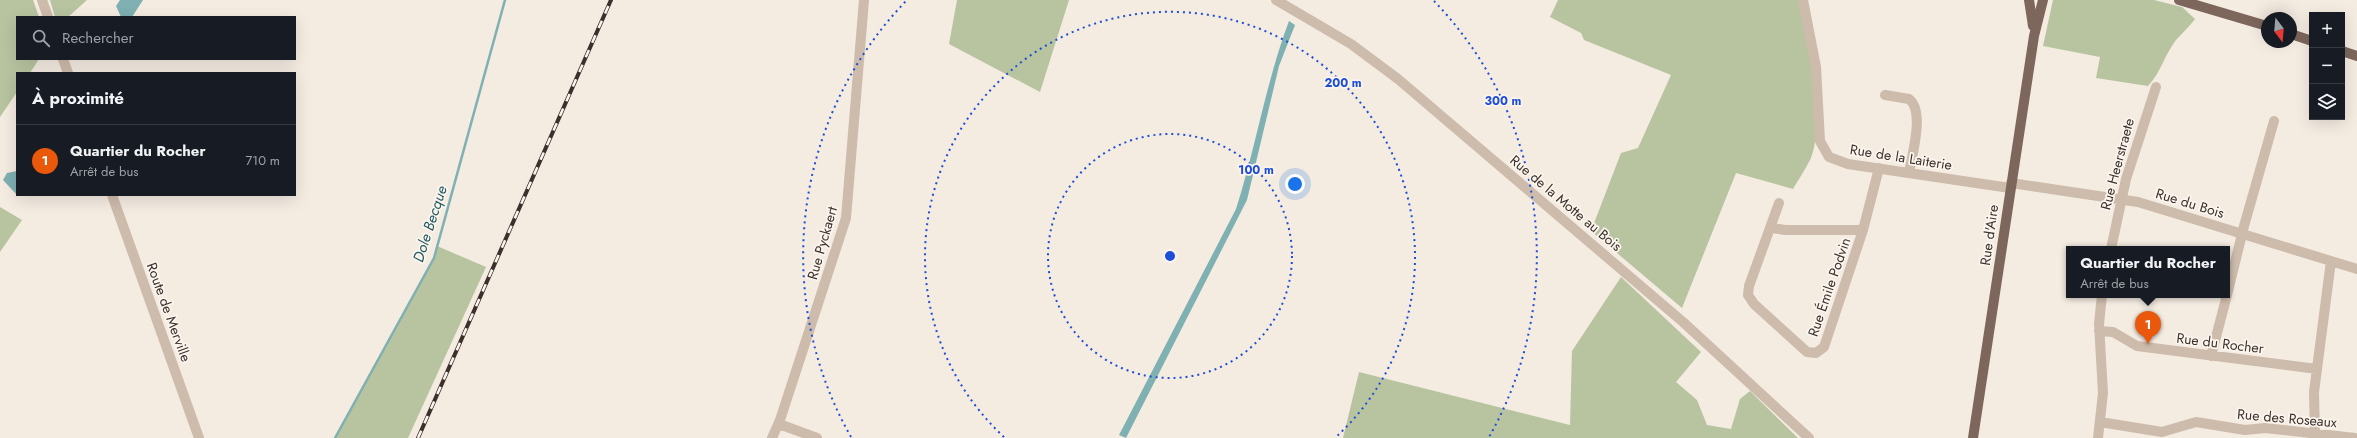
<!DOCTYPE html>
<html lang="fr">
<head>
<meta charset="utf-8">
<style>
	:root { --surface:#171b24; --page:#242831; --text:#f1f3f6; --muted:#9ea1a6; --line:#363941; --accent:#ea580c }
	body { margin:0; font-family:Jost,sans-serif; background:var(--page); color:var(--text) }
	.controls { position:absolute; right:12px; top:12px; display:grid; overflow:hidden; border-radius:0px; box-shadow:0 4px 16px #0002 }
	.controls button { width:36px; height:36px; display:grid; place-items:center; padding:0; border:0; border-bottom:1px solid var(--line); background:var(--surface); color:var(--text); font:20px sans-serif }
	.compass { position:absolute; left:2261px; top:12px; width:36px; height:36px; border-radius:50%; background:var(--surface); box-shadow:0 4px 16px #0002; rotate:164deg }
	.you { position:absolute; left:1295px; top:184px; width:14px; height:14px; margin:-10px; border:3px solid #fff; border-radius:50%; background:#1a73e8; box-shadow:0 0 0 6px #1a73e833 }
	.badge { display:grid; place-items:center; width:26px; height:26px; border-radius:50%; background:var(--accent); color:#fff; font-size:13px; font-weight:700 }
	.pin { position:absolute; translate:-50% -33px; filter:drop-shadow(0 1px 2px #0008) }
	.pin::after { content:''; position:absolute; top:21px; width:14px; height:12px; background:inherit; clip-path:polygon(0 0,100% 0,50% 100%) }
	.popup { position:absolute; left:2066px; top:246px; width:164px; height:52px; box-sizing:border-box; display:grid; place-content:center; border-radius:0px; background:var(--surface); filter:drop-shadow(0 1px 3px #0005); font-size:13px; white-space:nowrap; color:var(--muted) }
	.popup b { font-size:15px; color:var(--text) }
	.popup::after { content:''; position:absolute; left:50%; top:100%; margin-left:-8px; border:8px solid transparent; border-top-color:var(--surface) }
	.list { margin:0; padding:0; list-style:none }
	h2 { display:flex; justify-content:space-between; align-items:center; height:52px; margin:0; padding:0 16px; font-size:17px }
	h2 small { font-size:13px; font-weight:400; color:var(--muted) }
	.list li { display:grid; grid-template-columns:26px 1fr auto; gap:12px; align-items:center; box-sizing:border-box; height:72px; padding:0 16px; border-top:1px solid var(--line) }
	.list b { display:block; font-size:15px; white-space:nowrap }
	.list p { margin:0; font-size:13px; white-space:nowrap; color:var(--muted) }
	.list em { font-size:13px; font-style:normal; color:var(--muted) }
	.icon { flex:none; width:22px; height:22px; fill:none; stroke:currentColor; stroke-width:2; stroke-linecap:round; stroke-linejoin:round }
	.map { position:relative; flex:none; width:2357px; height:438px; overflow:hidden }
	.search { position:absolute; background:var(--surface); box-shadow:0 4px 16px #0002; left:16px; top:16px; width:280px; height:44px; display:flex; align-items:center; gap:10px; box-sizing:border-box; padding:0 14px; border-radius:0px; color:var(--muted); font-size:15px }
	.panel { position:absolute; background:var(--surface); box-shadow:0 4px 16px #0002; left:16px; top:72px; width:280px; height:124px; border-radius:0px }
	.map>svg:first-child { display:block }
	.green { fill:#b8c4a0 }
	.water { fill:#7fb0b2 }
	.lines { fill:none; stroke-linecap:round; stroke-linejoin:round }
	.stream { stroke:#7fb0b2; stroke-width:2.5 }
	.minor { stroke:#cdbbac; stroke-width:10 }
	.major { stroke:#7d675c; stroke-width:10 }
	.rail-casing { stroke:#3b302b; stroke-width:4 }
	.rail { stroke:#fbf5ee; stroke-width:2.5; stroke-dasharray:8; stroke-linecap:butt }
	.ring { fill:none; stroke:#1d4ed8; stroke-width:2; stroke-dasharray:2 4 }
	.labels { text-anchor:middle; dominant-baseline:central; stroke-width:3.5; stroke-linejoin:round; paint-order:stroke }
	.street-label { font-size:14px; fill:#3b302b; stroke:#fbf5ee }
	.water-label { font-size:15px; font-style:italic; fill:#1f5a5e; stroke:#fbf5ee }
	.centre { fill:#1d4ed8; stroke:#fbf5ee; stroke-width:2 }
	.ring-label { font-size:12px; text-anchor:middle; font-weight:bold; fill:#1d4ed8; stroke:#fbf5ee; stroke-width:3.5; stroke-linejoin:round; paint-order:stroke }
</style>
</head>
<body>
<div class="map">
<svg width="2357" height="438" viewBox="0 0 2357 438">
	<rect width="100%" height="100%" fill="#f4ebe1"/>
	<!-- green -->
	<path class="green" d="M 0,0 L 33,0 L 39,17 L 17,17 L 17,59 L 39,59 L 30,73 L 17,73 L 17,92 L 0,117 Z
		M 50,0 L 87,0 L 68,17 L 55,17 Z
		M 957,0 L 1069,0 L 1040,92 L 949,44 Z
		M 1558,0 L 1801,0 C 1806,36 1826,128 1810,160 C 1805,170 1798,180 1793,189 L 1736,173 L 1682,308 L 1591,231 L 1621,153 L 1638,148 L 1671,75 L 1584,40 L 1581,33 L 1550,17 Z
		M 2053,0 L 2154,0 L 2182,7 L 2195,19 C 2189,27 2182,33 2176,40 C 2165,54 2161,72 2148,86 L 2096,78 L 2100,57 L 2043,46 Z
		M 0,207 L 22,220 L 0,252 Z
		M 437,246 L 486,267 L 408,438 L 335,438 L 434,258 Z
		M 1621,277 L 1701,352 L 1676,382 L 1697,400 L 1707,425 L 1731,429 L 1740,399 L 1750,391 L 1798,438 L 1343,438 L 1359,372 L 1570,425 L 1572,351 Z"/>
	<!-- water -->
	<path class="water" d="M 120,0 L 143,0 L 132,17 L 121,17 L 116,6 Z
		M 1289,21 L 1295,25 L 1279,66 L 1247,200 L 1126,438 L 1119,435 L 1236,209 C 1256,147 1266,82 1289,21 Z
		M 17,171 L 17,195 L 3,180 L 7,173 Z"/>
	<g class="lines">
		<!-- stream -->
		<path class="stream" d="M 335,438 L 434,258 L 505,0"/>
		<!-- minor -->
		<path class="minor" d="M 42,0 L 48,17
			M 1276,0 L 1351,44 L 1398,79 L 1683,322 L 1809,438
			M 1803,0 L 1816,67 L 1820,141 L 1829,157 L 1848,164 L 2010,188
			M 63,59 L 68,73
			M 1885,95 L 1909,99 C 1925,111 1912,155 1909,173
			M 2011,183 L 2138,202 L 2357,269
			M 112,195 L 199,438
			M 1779,203 L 1749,286 L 1748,295 L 1754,304 L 1807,352 L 1816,353 L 1824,347 L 1863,230 L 1879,168
			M 1772,228 L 1785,230 L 1863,230
			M 2111,249 L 2126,179 L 2156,87
			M 2227,295 L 2244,226 L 2274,121
			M 2099,331 L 2113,332 L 2137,346 L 2317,369
			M 2211,356 L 2227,295
			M 2100,422 L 2162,432 L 2196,422 L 2245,430 L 2265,428 L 2355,438
			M 779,424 L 817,438
			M 2315,434 L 2314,392 L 2331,261
			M 772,438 L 780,420 L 846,218 L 864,0
			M 2098,438 L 2103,393 L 2099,324 L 2102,295"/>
		<!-- major -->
		<path class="major" d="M 2029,0 L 2033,26
			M 2179,0 L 2267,26
			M 2291,34 L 2312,41
			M 2342,51 L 2357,56
			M 1973,438 L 2034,36 L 2043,0"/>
		<defs>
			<path id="rail" d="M 418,438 L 611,0"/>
		</defs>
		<!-- rail casing -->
		<use href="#rail" class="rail-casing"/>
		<!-- rail -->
		<use href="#rail" class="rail"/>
	</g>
	<!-- distance rings -->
	<g class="ring">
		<circle cx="1170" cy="256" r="122"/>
		<path d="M1004 437A245 245 0 1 1 1336 437"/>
		<path d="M851 437A367 367 0 0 1 906 1M1434 1A367 367 0 0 1 1489 437"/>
	</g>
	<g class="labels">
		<!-- street labels -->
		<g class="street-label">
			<text transform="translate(1901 157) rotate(9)">Rue de la Laiterie</text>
			<text transform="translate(2117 164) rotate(-75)">Rue Heerstraete</text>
			<text transform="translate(1566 203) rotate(40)">Rue de la Motte au Bois</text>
			<text transform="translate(2190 203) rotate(17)">Rue du Bois</text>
			<text transform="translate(1989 235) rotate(-82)">Rue d'Aire</text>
			<text transform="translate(822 243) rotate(-74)">Rue Pyckaert</text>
			<text transform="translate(1829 287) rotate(-71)">Rue Émile Podvin</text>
			<text transform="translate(169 312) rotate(70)">Route de Merville</text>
			<text transform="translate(2220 343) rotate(7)">Rue du Rocher</text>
			<text transform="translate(2287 418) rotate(5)">Rue des Roseaux</text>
		</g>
		<!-- water labels -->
		<g class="water-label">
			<text transform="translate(430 224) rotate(-72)">Dole Becque</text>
		</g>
	</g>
	<circle cx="1170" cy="256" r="6" class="centre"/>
	<g class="ring-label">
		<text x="1343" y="87">200 m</text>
		<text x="1503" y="105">300 m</text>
		<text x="1256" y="174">100 m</text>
	</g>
</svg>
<div class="controls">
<button>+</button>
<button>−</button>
<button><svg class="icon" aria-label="layers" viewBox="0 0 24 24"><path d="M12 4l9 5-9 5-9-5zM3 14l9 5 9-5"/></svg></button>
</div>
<svg class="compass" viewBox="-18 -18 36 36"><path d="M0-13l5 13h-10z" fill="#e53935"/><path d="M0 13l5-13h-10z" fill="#9ea1a6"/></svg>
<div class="you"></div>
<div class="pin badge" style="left:2148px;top:344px">1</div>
<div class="popup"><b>Quartier du Rocher</b>Arrêt de bus</div>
<div class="search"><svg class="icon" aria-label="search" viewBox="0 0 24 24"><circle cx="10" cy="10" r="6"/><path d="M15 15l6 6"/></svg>Rechercher</div>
<section class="panel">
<h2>À proximité<small></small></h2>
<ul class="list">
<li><span class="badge">1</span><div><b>Quartier du Rocher</b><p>Arrêt de bus</p></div><em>710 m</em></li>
</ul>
</section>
</div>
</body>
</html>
